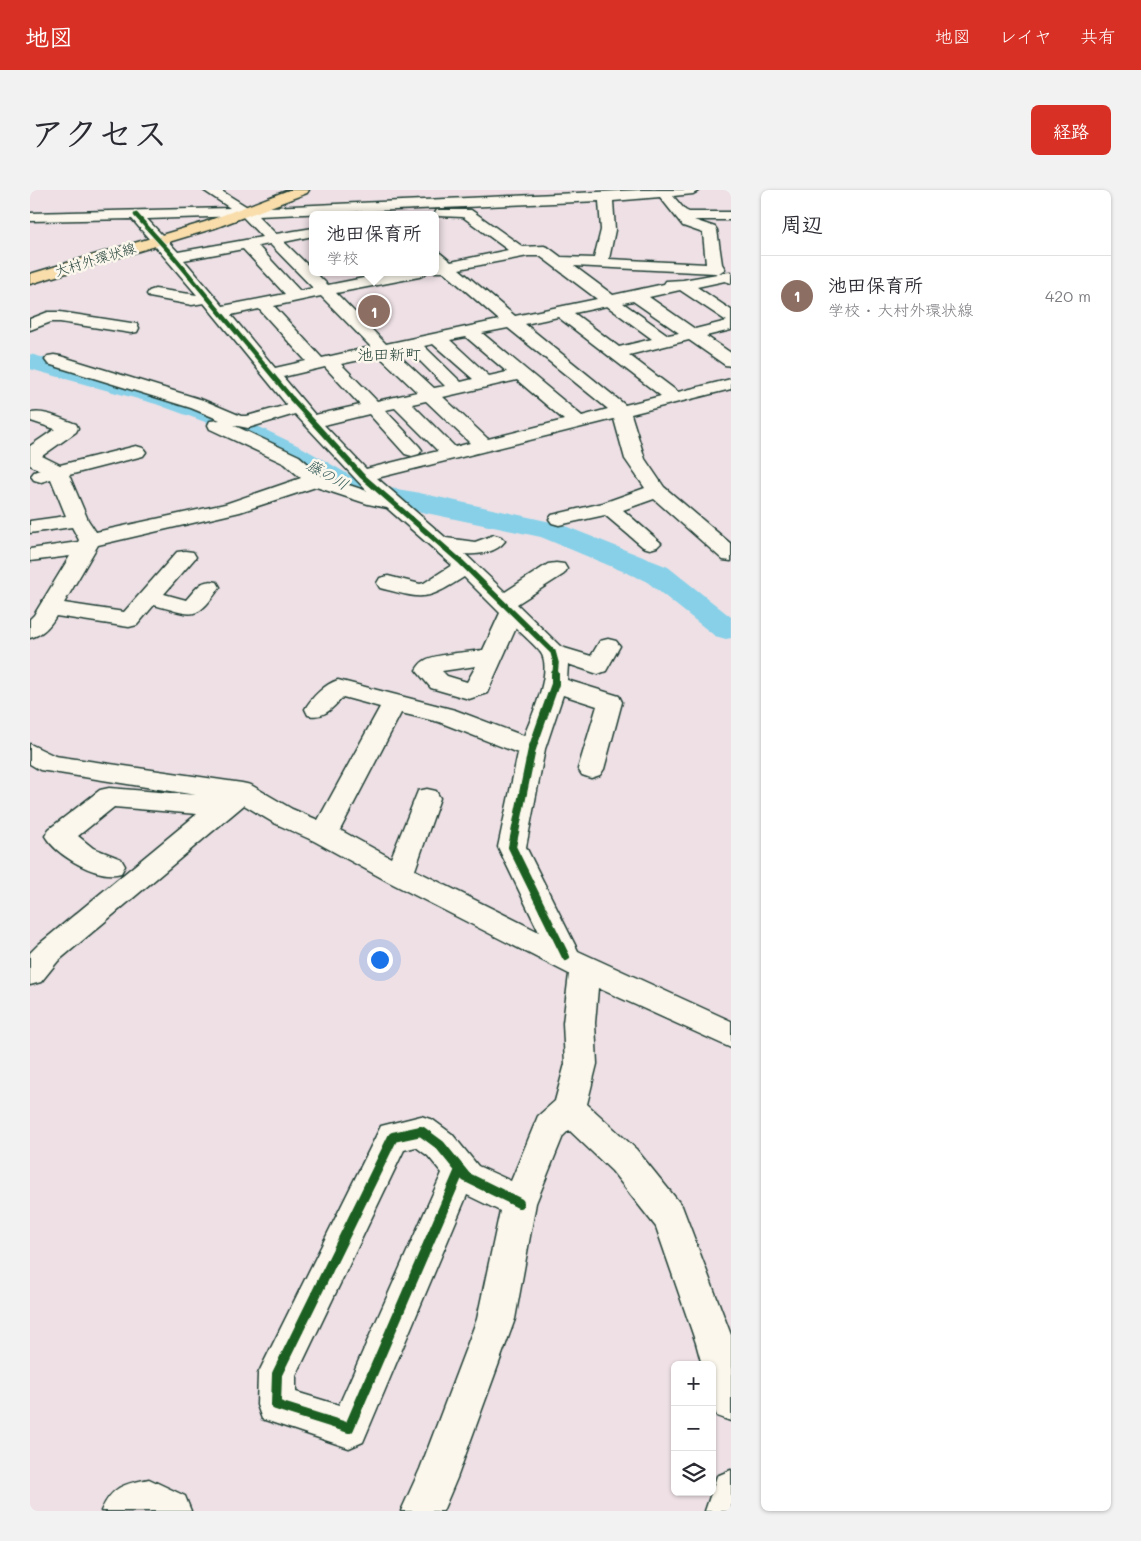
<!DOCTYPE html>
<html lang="ja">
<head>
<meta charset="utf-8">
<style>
	:root { --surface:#fff; --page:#f2f2f3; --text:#2b2b33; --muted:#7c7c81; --line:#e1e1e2; --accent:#d93025 }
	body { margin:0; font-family:Mali,"Klee One",sans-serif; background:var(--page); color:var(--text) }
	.controls { position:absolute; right:15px; bottom:15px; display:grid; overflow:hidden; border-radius:8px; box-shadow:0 1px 4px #0004 }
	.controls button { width:45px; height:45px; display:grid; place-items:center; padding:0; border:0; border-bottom:1px solid var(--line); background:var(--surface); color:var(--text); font:25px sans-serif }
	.you { position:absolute; left:349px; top:769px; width:18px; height:18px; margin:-12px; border:4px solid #fff; border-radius:50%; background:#1a73e8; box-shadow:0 0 0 8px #1a73e833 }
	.badge { display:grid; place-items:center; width:32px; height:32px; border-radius:50%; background:var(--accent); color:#fff; font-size:16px; font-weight:700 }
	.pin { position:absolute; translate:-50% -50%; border:2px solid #fff; box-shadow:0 1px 5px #0006 }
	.popup { position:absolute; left:279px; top:21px; width:130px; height:65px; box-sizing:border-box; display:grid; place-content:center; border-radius:8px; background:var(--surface); filter:drop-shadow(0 1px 4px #0005); font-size:16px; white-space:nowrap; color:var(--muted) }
	.popup b { font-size:19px; color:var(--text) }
	.popup::after { content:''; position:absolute; left:50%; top:100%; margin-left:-10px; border:10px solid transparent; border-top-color:var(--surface) }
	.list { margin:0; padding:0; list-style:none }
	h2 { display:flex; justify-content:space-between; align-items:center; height:65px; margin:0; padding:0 20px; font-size:21px }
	h2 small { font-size:16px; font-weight:400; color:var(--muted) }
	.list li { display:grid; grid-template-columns:32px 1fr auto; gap:15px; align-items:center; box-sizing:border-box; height:80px; padding:0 20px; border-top:1px solid var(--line) }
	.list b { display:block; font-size:19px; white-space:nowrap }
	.list p { margin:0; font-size:16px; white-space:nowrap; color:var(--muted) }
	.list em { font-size:16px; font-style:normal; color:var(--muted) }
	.icon { flex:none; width:28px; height:28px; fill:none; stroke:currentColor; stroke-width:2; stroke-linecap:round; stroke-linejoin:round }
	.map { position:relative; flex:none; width:701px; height:1321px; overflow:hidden; border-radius:8px }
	header { display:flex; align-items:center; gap:30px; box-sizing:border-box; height:70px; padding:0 25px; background:var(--accent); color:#fff }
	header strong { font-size:24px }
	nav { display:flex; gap:28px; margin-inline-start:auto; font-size:18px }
	.intro { display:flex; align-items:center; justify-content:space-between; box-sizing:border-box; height:120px; padding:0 30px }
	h1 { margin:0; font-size:35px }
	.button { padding:12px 22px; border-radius:8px; background:var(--accent); color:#fff; font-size:18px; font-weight:700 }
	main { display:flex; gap:30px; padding:0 30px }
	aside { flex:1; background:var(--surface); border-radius:8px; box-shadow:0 1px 4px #0004 }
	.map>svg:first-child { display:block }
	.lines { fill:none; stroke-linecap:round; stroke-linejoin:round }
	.river { fill:#87d0e8; fill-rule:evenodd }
	.minor-casing { stroke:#1f3d34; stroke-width:3 }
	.major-casing { stroke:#1f3d34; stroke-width:3 }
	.minor { fill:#fbf7ec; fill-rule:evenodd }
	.major { fill:#f9ddab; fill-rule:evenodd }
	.cycleway-far3-casing { stroke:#fbf7ec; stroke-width:6 }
	.cycleway-far2-casing { stroke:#fbf7ec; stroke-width:8 }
	.cycleway-far1-casing { stroke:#fbf7ec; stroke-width:11 }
	.cycleway-casing { stroke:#fbf7ec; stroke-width:13 }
	.cycleway-far3 { stroke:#1b5e20; stroke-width:4.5 }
	.cycleway-far2 { stroke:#1b5e20; stroke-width:5.5 }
	.cycleway-far1 { stroke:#1b5e20; stroke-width:8 }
	.cycleway { stroke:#1b5e20; stroke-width:10 }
	.labels { text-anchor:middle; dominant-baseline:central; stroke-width:5; stroke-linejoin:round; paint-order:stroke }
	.far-street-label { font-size:14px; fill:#1f3d34; stroke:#fbf7ec }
	.far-water-label { font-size:15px; font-style:italic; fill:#345a58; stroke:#fbf7ec }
	.far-quarter-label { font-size:16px; fill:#1f3d34; stroke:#fbf7ec }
</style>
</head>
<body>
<header>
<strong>地図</strong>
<nav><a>地図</a><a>レイヤ</a><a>共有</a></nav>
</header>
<div class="intro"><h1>アクセス</h1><a class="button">経路</a></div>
<main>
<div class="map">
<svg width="701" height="1321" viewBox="0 0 701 1321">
	<rect width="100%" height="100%" fill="#eee0e5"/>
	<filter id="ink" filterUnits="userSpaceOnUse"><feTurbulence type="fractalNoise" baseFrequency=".02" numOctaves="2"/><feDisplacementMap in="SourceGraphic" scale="10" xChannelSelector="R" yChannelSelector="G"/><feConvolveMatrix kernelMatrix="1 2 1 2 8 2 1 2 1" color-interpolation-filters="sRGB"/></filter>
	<g filter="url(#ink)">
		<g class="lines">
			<!-- river -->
			<path class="river" d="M 0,164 L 144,204 L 196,221 L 273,258 L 335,294 L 385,302 L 530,334 L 638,377 L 701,427 L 701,448 L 696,449 L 685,446 L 616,391 L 511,347 L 315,306 L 253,270 L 178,233 L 126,214 L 0,179 Z"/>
			<defs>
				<path id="minor" d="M 173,0 L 190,0 L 219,18 L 611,0 L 670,0 L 663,4 L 643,6 L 655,20 L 659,22 L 701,22 L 701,30 L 664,30 L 685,37 L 687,40 L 692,74 L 695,79 L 689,83 L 701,82 L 701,93 L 695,91 L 667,97 L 701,120 L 701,140 L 676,146 L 701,163 L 701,176 L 695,175 L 659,150 L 599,165 L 648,202 L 701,189 L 701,199 L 601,224 L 615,269 L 634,297 L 701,354 L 701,371 L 693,370 L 624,309 L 593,320 L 631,353 L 627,357 L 620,359 L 613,357 L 575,325 L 529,335 L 522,333 L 519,329 L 522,325 L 573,313 L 615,298 L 595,269 L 584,229 L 347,288 L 416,348 L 445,352 L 464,345 L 471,347 L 475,351 C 466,363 448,365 435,364 L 475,402 L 518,374 L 526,373 L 534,374 L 537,379 L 534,384 L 487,414 L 531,457 L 561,466 L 570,451 L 578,449 L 586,451 L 590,456 L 576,481 L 568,484 L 538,474 L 537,490 L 589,506 L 592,512 L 574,579 L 570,585 L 561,588 L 552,585 L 548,579 L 567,516 L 533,505 L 515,559 L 496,657 L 548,761 L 701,831 L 701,858 L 568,798 L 565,833 L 567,874 L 557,914 L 606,959 L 652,1016 L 701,1145 L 701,1231 L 687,1226 L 682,1214 L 682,1175 L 672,1175 L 666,1153 L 626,1037 L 582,981 L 539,940 L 533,946 L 506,1013 L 485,1129 L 427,1288 L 413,1321 L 371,1321 L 390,1279 L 447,1129 L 470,1021 L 437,1005 L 333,1252 L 319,1258 L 232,1229 L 227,1215 L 228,1184 L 351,936 L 391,926 L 403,930 L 422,944 L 448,976 L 481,991 L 508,926 L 525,911 L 535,874 L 533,833 L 539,784 L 359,692 L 284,651 L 244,633 L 214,615 L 28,771 L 11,792 L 0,795 L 0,763 L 8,755 L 167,624 L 84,617 L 48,646 L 63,658 L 91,669 L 95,676 L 91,683 C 68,690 27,666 15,646 L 19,639 L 70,600 L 79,598 L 166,605 L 10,580 L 0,574 L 0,554 L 25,566 L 212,593 L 221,595 L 262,619 L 288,630 L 350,517 L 313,507 C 302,518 295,529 278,525 L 275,519 C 282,507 295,494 308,490 L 425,520 L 494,546 C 501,528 523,481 511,463 C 504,454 494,446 486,438 L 457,503 L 439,509 L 401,498 L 386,480 C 388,477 390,473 394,471 C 403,464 440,462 453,460 L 470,423 L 434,387 C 395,412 393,409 350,398 L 347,393 L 350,388 L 358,386 L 390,394 L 394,393 L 422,375 L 357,318 L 338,314 L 286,297 L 210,322 L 68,355 L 34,413 L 94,422 L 147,362 L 155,361 L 163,362 L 166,367 L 134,404 L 156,410 C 166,399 171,388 187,392 L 190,397 C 165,433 163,425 124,415 L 107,435 L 99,437 L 26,426 C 20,436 12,445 0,448 L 0,429 L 4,425 L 40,366 L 0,371 L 0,359 L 48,352 L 49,350 L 42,337 L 0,343 L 0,331 L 36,326 L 21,289 L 11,292 L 4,290 L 1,286 L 4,282 L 10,280 L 0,275 L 0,256 L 25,239 L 1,231 L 1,223 C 15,220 32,229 46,234 L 48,238 L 46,242 L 12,266 L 30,275 L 106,256 L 113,258 L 116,262 L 113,266 L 39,285 L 58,330 L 66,342 L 195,314 L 271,288 L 255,274 L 180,239 L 178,235 L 180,231 L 190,230 L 161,218 L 18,174 L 15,170 L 18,166 L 24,165 L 30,166 L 173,210 L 211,226 L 217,226 L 257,215 L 174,113 L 162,115 L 119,107 L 117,104 L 119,101 L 125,99 L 167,105 L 102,29 L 0,31 L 0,23 L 200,18 ZM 630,7 L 653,36 L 673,43 L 676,74 L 579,69 L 585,40 L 583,11 ZM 569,11 L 571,40 L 564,68 L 531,67 L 519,58 L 514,56 L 493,57 L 441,20 L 407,20 L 405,23 L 407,26 L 433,27 L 478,60 L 421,72 L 410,63 L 405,62 L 405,82 L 401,82 L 414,82 L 469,130 L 356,154 L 306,103 L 389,87 L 394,85 L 397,82 L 364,82 L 298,95 L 254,52 L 283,46 L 283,38 L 246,44 L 228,26 ZM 212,26 L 232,47 L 148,62 L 117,29 ZM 240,54 L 283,98 L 270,101 L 228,56 ZM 213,59 L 255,104 L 193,116 L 154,70 ZM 498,66 L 510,66 L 567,109 L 485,126 L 429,79 ZM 544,76 L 685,83 L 687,84 L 653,90 L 636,91 L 634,94 L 583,105 ZM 650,100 L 695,130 L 697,131 L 665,139 L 619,107 ZM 291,106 L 341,157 L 292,168 L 244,116 ZM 603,111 L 649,143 L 638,145 L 593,113 ZM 577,116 L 622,149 L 589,157 L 544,123 ZM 229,119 L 276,171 L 245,178 L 201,125 ZM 528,127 L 631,206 L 595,215 L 495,134 ZM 478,138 L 578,219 L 552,226 L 452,143 ZM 436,147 L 477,182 L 459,186 L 420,150 ZM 403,154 L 443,189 L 431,192 L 394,156 ZM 378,159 L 415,196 L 404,198 L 365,162 ZM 349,166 L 387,202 L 347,211 L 311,174 ZM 295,177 L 330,215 L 285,225 L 253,187 ZM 487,190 L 534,230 L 458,249 L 413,207 ZM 396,211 L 440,253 L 425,257 L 382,214 ZM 365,218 L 408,261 L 336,279 L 294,235 L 339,224 L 375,264 L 382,266 L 389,264 L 392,260 L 389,256 L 355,220 ZM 265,224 L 337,301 L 292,286 L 269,266 L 203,235 L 218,238 ZM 446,476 L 437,492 L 417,486 L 412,481 ZM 371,523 L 409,532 L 488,563 L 468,657 L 509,742 L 385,680 L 410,608 L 406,601 L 397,599 L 388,601 L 361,668 L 310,640 ZM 386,957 L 398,966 L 412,983 L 309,1215 L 266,1202 L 266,1186 L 374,960 Z
					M 18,122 L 30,122 L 101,133 L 107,134 L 109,138 L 107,142 L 101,143 L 30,132 L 21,132 L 0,140 L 0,129 Z
					M 701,1280 L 701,1321 L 675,1321 L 687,1286 Z
					M 119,1289 L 155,1306 L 161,1321 L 71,1321 C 82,1296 94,1294 119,1289 Z"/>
				<path id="major" d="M 259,0 L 279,0 L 277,3 L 185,38 L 0,94 L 0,84 L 175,32 Z"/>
			</defs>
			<!-- minor casing -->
			<use href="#minor" class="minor-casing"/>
			<!-- major casing -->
			<use href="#major" class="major-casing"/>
			<!-- minor -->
			<use href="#minor" class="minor"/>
			<!-- major -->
			<use href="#major" class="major"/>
			<defs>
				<path id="cycleway-far3" d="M 106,25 L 144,67 L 263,210"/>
				<path id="cycleway-far2" d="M 262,209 L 332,286 L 431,372 L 523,462 L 526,473 L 525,485"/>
				<path id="cycleway-far1" d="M 525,484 L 525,494 L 502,559 L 482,657 L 536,767"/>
				<path id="cycleway" d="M 430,980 L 319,1238 L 246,1215 L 247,1184 L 363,947 L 391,941 L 410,955 L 436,987 L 489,1013"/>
			</defs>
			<!-- cycleway-far3 casing -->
			<use href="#cycleway-far3" class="cycleway-far3-casing"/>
			<!-- cycleway-far2 casing -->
			<use href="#cycleway-far2" class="cycleway-far2-casing"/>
			<!-- cycleway-far1 casing -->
			<use href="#cycleway-far1" class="cycleway-far1-casing"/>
			<!-- cycleway casing -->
			<use href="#cycleway" class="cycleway-casing"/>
			<!-- cycleway-far3 -->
			<use href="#cycleway-far3" class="cycleway-far3"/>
			<!-- cycleway-far2 -->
			<use href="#cycleway-far2" class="cycleway-far2"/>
			<!-- cycleway-far1 -->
			<use href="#cycleway-far1" class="cycleway-far1"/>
			<!-- cycleway -->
			<use href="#cycleway" class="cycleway"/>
		</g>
	</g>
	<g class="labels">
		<!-- far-street labels -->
		<g class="far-street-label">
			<text transform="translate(65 69) rotate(-17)">大村外環状線</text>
		</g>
		<!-- far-water labels -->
		<g class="far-water-label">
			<text transform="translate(298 284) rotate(30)">藤の川</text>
		</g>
		<!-- far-quarter labels -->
		<g class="far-quarter-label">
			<text x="359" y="163">池田新町</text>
		</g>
	</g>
</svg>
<div class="controls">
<button>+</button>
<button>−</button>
<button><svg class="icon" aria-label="layers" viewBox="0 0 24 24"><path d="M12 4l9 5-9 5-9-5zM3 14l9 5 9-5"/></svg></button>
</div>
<div class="you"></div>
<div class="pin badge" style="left:344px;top:121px;background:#8d6e63">1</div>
<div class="popup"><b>池田保育所</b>学校</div>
</div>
<aside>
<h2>周辺<small></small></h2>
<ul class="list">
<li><span class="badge" style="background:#8d6e63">1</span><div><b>池田保育所</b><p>学校 · 大村外環状線</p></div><em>420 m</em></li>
</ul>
</aside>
</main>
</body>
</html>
